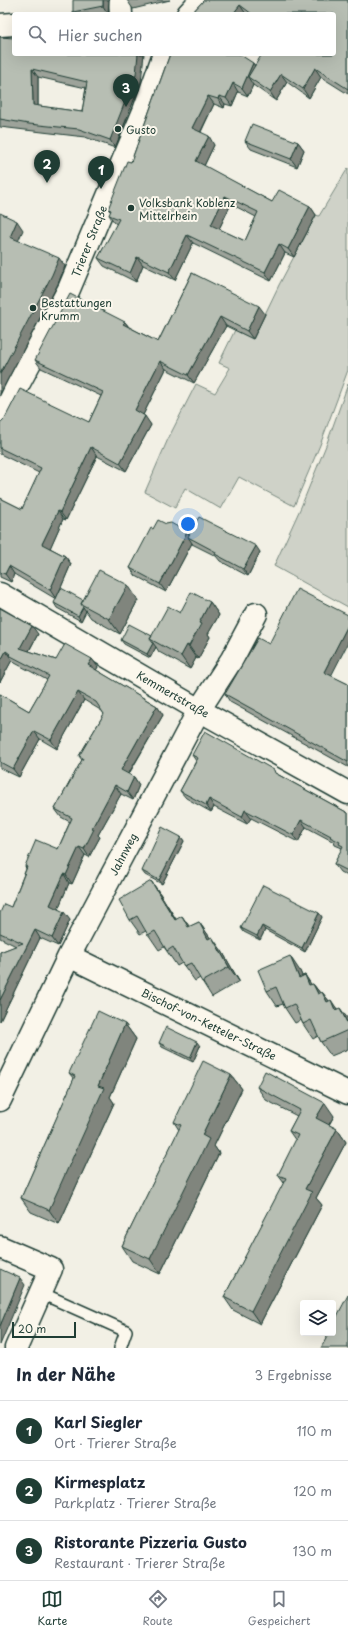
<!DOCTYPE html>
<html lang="de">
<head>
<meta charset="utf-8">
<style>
	:root { --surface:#fff; --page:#f2f2f3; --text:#1f2937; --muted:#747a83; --line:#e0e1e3; --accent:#1f3d34 }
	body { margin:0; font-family:"Playpen Sans",sans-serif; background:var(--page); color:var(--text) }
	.controls { position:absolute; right:12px; bottom:12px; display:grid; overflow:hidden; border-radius:4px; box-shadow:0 4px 16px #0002 }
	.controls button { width:36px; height:36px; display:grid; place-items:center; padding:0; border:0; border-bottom:1px solid var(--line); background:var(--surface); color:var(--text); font:20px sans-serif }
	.scale { position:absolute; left:12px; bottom:10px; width:64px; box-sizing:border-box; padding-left:4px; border:2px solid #1f3d34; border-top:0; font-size:11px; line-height:14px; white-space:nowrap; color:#1f3d34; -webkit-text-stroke:3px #fbf7ec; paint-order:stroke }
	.you { position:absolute; left:188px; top:524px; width:14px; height:14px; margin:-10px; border:3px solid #fff; border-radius:50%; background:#1a73e8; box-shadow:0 0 0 6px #1a73e833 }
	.badge { display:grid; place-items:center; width:26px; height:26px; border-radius:50%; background:var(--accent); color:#fff; font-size:13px; font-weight:700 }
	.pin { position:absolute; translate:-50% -33px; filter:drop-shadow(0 1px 2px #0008) }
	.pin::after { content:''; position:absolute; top:21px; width:14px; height:12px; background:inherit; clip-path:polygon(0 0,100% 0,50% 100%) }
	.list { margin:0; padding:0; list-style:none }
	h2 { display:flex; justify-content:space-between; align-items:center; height:52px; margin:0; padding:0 16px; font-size:17px }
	h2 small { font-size:13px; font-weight:400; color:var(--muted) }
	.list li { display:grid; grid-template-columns:26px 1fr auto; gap:12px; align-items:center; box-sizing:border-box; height:60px; padding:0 16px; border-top:1px solid var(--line) }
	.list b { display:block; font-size:15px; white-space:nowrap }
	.list p { margin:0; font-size:13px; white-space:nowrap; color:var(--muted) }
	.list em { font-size:13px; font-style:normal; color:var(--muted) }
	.icon { flex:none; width:22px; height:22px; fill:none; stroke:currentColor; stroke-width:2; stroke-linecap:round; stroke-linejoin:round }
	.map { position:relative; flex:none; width:348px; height:1348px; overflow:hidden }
	.search { position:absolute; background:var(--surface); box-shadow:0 4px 16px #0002; left:12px; right:12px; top:12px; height:44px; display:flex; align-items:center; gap:10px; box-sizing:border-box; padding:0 14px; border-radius:4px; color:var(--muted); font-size:15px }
	.sheet { height:232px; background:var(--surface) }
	nav { display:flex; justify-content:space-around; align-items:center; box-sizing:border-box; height:56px; border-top:1px solid var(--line); background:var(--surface); font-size:11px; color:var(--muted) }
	nav a { display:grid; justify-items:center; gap:2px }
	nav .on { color:var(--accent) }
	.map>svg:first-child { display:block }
	.green { fill:#cfd2c8; stroke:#77887e }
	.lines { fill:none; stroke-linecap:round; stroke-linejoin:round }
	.lane-casing { stroke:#1f3d34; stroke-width:14 }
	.street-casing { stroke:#1f3d34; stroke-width:25 }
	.lane { stroke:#fbf7ec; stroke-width:11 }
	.street { stroke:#fbf7ec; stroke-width:22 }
	.wall { fill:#9da39a; stroke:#1f3d34; fill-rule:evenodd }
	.shaded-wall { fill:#80857d; stroke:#1f3d34 }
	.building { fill:#b7beb3; stroke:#1f3d34; fill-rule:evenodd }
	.poi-dot { fill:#1f3d34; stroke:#fbf7ec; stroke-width:1.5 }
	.labels { text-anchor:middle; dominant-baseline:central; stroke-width:4; stroke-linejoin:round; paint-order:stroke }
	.poi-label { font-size:11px; fill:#1f3d34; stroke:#fbf7ec; text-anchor:start }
	.street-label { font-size:11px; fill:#1f3d34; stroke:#fbf7ec }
</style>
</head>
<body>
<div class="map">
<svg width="348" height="1348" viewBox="0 0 348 1348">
	<rect width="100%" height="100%" fill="#f2f0e5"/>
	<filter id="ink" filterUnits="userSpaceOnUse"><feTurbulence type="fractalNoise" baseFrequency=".025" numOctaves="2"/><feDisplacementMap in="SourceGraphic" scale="8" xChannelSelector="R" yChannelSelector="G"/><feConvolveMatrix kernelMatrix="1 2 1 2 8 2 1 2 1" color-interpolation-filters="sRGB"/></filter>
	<g filter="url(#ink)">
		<!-- green -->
		<path class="green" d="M 348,168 L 348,370 L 320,445 L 294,506 L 239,477 L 221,509 L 185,488 L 175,508 L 145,492 L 168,439 L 196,384 L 215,393 L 230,368 L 219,363 L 235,330 L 253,339 L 279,285 L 316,215 L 319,216 Z
			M 348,384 L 348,607 L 274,566 L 301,507 L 327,443 Z"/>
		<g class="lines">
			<defs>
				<path id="lane" d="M 41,1293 L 126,1331 L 120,1348"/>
				<path id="street" d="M 120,0 L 121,14
					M 188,14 L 201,0
					M 0,25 L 14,24
					M 0,421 L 18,385 L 69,289 L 144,111 L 164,54
					M 0,594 L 199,710 L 348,793
					M 69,956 L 348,1093
					M 0,1100 L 69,956 L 199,710 L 232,659 L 256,614
					M 0,1247 L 51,1269 L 16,1348"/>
			</defs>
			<!-- lane casing -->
			<use href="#lane" class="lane-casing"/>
			<!-- street casing -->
			<use href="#street" class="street-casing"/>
			<!-- lane -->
			<use href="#lane" class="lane"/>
			<!-- street -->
			<use href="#street" class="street"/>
		</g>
		<!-- wall -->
		<path class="wall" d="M 109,0 L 108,14 L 74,14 L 73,12 Z
			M 127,0 L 170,0 L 133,9 Z
			M 204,0 L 348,0 L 348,94 L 321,77 L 309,98 L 287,82 L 276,101 L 253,85 L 248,96 L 238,92 L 232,106 L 225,104 L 224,108 L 214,104 L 201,132 L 214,145 L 204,166 L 272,202 L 310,206 L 316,215 L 294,257 L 285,253 L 271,281 L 193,243 L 175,280 L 143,265 L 136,282 L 104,266 L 98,258 L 117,224 L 115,223 L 109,215 L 111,212 L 108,209 L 131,162 L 170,54 L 255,65 L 334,14 L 191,14 ZM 231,204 L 256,217 L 245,241 L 219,229 Z
			M 0,37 L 141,82 L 115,148 L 85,137 L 0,127 ZM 38,77 L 86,88 L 82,112 L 38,106 Z
			M 245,141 L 298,142 L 304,150 L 297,167 L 251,149 Z
			M 192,273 L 265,314 L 253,339 L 226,326 L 194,383 L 166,369 L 143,415 L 151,425 L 126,471 L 97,456 L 66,520 L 63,519 L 50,548 L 65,556 L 71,564 L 56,599 L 14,574 L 11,582 L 0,577 L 0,498 L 22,509 L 39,473 L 0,454 L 0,423 L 89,422 L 101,396 L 41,368 L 35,360 L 125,322 L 129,327 L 158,342 Z
			M 166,524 L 187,532 L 189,535 L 260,552 L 248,576 L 220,561 L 216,556 L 192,544 L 192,543 L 166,592 L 136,576 L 130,568 L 153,529 Z
			M 83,600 L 138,600 L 120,634 L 91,618 L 86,611 L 81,621 L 57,608 L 54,603 Z
			M 210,602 L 219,615 L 208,634 L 210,637 L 198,659 L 196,658 L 190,669 L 159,652 L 156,647 L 150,658 L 124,644 L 121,640 L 152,636 L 180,613 Z
			M 0,608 L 38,634 L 29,651 L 56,660 L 92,659 L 98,667 L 96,670 L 157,706 L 163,715 L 129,774 L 134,777 L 139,785 L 133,800 L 121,794 L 98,835 L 100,837 L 89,857 L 85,855 L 72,884 L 69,883 L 58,909 L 70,920 L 58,946 L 40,938 L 0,1021 L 0,952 L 16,946 L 0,938 L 0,913 L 11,907 L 26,869 L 25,866 L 58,849 L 70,822 L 61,817 L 55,809 L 82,760 L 79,756 L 104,714 L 102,711 L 84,700 L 57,749 L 40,739 L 19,777 L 0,768 L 0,694 L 29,711 L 47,680 L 15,663 L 12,660 L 0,682 Z
			M 331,676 L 348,684 L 348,767 L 230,702 L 225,694 Z
			M 192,755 L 277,774 L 348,813 L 348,876 L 340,872 L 334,864 L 342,849 L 342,848 L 335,845 L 334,842 L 306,827 L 298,842 L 251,818 L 247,824 L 214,807 L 211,812 L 186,798 L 180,791 L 196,761 Z
			M 181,837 L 184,841 L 162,884 L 145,875 L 142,871 Z
			M 151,881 L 161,895 L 176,919 L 189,927 L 199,922 L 210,938 L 222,951 L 239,981 L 212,997 L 200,978 L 195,981 L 182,963 L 177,966 L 164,947 L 159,950 L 146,931 L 140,934 L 130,920 Z
			M 319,913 L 322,917 L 305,952 L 265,930 L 260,940 L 244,932 L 241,928 Z
			M 300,971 L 302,976 L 305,975 L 311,985 L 313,984 L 320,993 L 322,992 L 329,1001 L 348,1019 L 348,1049 L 331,1056 L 321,1042 L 318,1036 L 313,1039 L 303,1024 L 301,1020 L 295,1023 L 285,1008 L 283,1004 L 277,1006 L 267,991 Z
			M 125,1024 L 136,1039 L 110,1097 L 114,1103 L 59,1224 L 31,1212 L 21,1198 L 74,1079 L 69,1073 Z
			M 159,1043 L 200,1046 L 193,1062 L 162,1047 Z
			M 231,1075 L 242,1089 L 214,1146 L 219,1153 L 160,1274 L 132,1261 L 122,1246 L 179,1130 L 174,1122 Z
			M 257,1087 L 334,1116 L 329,1125 L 337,1129 L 346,1142 L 316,1198 L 322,1205 L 260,1324 L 233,1310 L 224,1297 L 284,1183 L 278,1175 L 296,1141 L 289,1131 L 297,1116 L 266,1100 Z"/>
		<!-- shaded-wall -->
		<path class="shaded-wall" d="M 103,0 L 109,0 L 108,14 L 103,6 Z
			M 240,5 L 246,14 L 233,14 Z
			M 138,54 L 144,54 L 141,82 L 115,148 L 110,140 Z
			M 253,63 L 259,72 L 248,77 L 253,85 L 248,96 L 242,88 Z
			M 315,68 L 321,77 L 309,98 L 303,89 Z
			M 32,69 L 38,77 L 38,113 L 33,105 Z
			M 281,74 L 287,82 L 276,101 L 270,92 Z
			M 233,83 L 238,92 L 232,106 L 226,98 Z
			M 208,96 L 214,104 L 198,137 L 192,128 Z
			M 219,96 L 225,104 L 224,108 L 218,99 Z
			M 209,136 L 214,145 L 202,170 L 196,161 Z
			M 298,142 L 304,150 L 297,167 L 291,159 Z
			M 225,196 L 231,204 L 217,233 L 211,225 Z
			M 310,206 L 316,215 L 294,257 L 288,249 Z
			M 17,221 L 23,230 L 16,246 L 10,237 Z
			M 187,235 L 193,243 L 175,280 L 169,272 Z
			M 279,244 L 285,253 L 271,281 L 265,272 Z
			M 137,257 L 143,265 L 136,282 L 130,273 Z
			M 59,258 L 65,266 L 58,284 L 0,394 L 0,374 Z
			M 259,306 L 265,314 L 253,339 L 247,331 Z
			M 220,317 L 226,326 L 194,383 L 188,375 Z
			M 125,322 L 131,330 L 123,324 Z
			M 160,361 L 166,369 L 141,419 L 135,410 Z
			M 145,416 L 151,425 L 126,471 L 120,463 Z
			M 91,447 L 97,456 L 66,520 L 60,512 Z
			M 58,511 L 63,519 L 48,553 L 42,544 Z
			M 187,532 L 192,539 L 188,537 L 192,543 L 166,592 L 160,584 Z
			M 256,546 L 260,552 L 248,576 L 243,569 Z
			M 65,556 L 71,564 L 56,599 L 50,590 Z
			M 9,566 L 14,574 L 11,582 L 5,574 Z
			M 128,585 L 138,600 L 120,634 L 109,619 Z
			M 210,602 L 219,615 L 208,634 L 210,637 L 198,659 L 189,646 L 199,623 Z
			M 83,607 L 86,611 L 81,621 L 78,616 Z
			M 348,625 L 348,643 L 329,680 L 324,672 Z
			M 32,626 L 38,634 L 26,656 L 20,648 Z
			M 153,643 L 156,647 L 150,658 L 147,654 Z
			M 187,645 L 196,658 L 190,669 L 181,656 Z
			M 6,651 L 12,660 L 0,682 L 0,662 Z
			M 92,659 L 98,667 L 94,674 L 88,665 Z
			M 78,692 L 84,700 L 57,749 L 51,740 Z
			M 157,706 L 163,715 L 126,778 L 121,770 Z
			M 34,731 L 40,739 L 19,777 L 13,769 Z
			M 134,777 L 139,785 L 133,800 L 127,792 Z
			M 115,785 L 121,794 L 98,835 L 100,837 L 89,857 L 84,849 L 92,828 Z
			M 209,799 L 214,807 L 211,812 L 206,805 Z
			M 245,810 L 251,818 L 247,824 L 242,817 Z
			M 301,820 L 306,827 L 298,842 L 293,835 Z
			M 181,837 L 184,841 L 162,884 L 159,880 Z
			M 79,847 L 85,855 L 72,884 L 66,875 Z
			M 64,874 L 69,883 L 56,914 L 50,905 Z
			M 151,881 L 161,895 L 185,935 L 175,920 Z
			M 64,912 L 70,920 L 58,946 L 52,938 Z
			M 319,913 L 322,917 L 305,952 L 302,948 Z
			M 182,916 L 192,930 L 188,927 Z
			M 199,922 L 209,936 L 219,954 L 208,939 Z
			M 262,926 L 265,930 L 260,940 L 257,936 Z
			M 35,930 L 40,938 L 0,1021 L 0,1000 Z
			M 212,937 L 222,951 L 239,981 L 229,967 Z
			M 290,956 L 300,971 L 309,993 L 299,978 Z
			M 305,975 L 315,990 L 309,985 Z
			M 313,984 L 324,998 L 318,994 Z
			M 322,992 L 333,1006 L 327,1002 Z
			M 331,1000 L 341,1015 L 335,1010 Z
			M 340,1008 L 348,1019 L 348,1025 Z
			M 125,1024 L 136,1039 L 110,1097 L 114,1103 L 59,1224 L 49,1210 L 98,1086 Z
			M 197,1042 L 200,1046 L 193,1062 L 190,1058 Z
			M 231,1075 L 242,1089 L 214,1146 L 219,1153 L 160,1274 L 150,1259 L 202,1135 Z
			M 325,1103 L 334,1116 L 325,1131 L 316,1118 Z
			M 337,1129 L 346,1142 L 316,1198 L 322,1205 L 260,1324 L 251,1311 L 305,1189 Z
			M 20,1278 L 25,1285 L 0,1345 L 0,1326 Z"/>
		<!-- building -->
		<path class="building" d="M 73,0 L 103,0 L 103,6 L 73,12 Z
			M 204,0 L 348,0 L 348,89 L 315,68 L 303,89 L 281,74 L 270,92 L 248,77 L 262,54 L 334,54 L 334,14 L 252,14 L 240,5 L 233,14 L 191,14 Z
			M 0,37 L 14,38 L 14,54 L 138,54 L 136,74 L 110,140 L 79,129 L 29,124 L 0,119 ZM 32,69 L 87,82 L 82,112 L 33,105 Z
			M 170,54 L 239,54 L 253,63 L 242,88 L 233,83 L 226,98 L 219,96 L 218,99 L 208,96 L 192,128 L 209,136 L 196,161 L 272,202 L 279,190 L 310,206 L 288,249 L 279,244 L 265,272 L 187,235 L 169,272 L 137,257 L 130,273 L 98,258 L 119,219 L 109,215 L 111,210 L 108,209 L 127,161 L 131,162 ZM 225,196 L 258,212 L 245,241 L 211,225 Z
			M 252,124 L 298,142 L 291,159 L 245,141 Z
			M 0,213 L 17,221 L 10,237 L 59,258 L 52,275 L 0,374 Z
			M 192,273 L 259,306 L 247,331 L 220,317 L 188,375 L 160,361 L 135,410 L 145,416 L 120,463 L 91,447 L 60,512 L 58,511 L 42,544 L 65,556 L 50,590 L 9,566 L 5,574 L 0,572 L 0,498 L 22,509 L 41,468 L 0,448 L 0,423 L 5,418 L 20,389 L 89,422 L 103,392 L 35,360 L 70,294 L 125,322 L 123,324 L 158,342 Z
			M 199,517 L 256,546 L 243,569 L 215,554 L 216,552 L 188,537 Z
			M 158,520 L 166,524 L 171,523 L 187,532 L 160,584 L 130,568 L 151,528 L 153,529 Z
			M 99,570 L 128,585 L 109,619 L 81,604 Z
			M 61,588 L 83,600 L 81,604 L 83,607 L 78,616 L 54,603 Z
			M 297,589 L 348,615 L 348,625 L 324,672 L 348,684 L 348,762 L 225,694 L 258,638 L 269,644 Z
			M 191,592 L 210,602 L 199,623 L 201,624 L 189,646 L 187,645 L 181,656 L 150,639 L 168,606 L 180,613 Z
			M 0,608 L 32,626 L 20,648 L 56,660 L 65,644 L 92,659 L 88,665 L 157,706 L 121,770 L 134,777 L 127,792 L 115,785 L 92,828 L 94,829 L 84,849 L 79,847 L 66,875 L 64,874 L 50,905 L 64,912 L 52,938 L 35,930 L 0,1000 L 0,952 L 23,943 L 0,933 L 0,913 L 4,904 L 11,907 L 27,867 L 25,866 L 36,840 L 58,849 L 72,818 L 55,809 L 83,758 L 79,756 L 104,714 L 96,702 L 78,692 L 51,740 L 34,731 L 13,769 L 0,762 L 0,694 L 29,711 L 49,676 L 9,655 L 10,654 L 6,651 L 0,662 Z
			M 129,624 L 152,636 L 150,639 L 153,643 L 147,654 L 121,640 Z
			M 205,731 L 274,770 L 275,773 L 348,813 L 348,871 L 334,864 L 343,846 L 339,844 L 340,842 L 330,837 L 331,836 L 301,820 L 293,835 L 245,810 L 242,817 L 209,799 L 206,805 L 180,791 L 198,758 L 192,755 Z
			M 162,827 L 181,837 L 159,880 L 142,871 Z
			M 151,881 L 175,920 L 182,916 L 188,927 L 199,922 L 208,939 L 212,937 L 229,967 L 202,982 L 191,963 L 184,966 L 173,947 L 167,951 L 155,931 L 148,935 L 137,916 L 130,920 L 119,900 Z
			M 263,885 L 319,913 L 302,948 L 262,926 L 257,936 L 241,928 Z
			M 290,956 L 299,978 L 305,975 L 309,985 L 313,984 L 318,994 L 322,992 L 327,1002 L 331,1000 L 335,1010 L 340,1008 L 348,1025 L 348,1030 L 321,1042 L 311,1020 L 303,1024 L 294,1004 L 285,1008 L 276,987 L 267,991 L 258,970 Z
			M 98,1011 L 125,1024 L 98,1086 L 104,1088 L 49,1210 L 21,1198 L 75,1076 L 69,1073 Z
			M 166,1027 L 197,1042 L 190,1058 L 159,1043 Z
			M 203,1061 L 231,1075 L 202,1135 L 209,1139 L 150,1259 L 122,1246 L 181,1125 L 174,1122 Z
			M 265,1071 L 325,1103 L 316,1118 L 337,1129 L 305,1189 L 312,1192 L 251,1311 L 224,1297 L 286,1178 L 278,1175 L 298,1135 L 289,1131 L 300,1110 L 257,1087 Z
			M 0,1269 L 20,1278 L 0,1326 Z
			M 348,1295 L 348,1348 L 321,1348 L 329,1333 L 333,1333 L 333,1324 Z"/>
	</g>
	<!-- markers -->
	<g class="poi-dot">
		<circle cx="118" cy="129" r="4"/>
		<circle cx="131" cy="208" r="4"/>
		<circle cx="33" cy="308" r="4"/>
	</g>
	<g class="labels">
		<!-- poi labels -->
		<g class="poi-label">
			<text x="126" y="129">Gusto</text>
			<text x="139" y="202">Volksbank Koblenz<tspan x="139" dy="13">Mittelrhein</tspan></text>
			<text x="41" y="302">Bestattungen<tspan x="41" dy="13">Krumm</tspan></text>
		</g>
		<!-- street labels -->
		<g class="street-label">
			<text transform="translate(89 241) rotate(-68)">Trierer Straße</text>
			<text transform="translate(173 694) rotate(30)">Kemmertstraße</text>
			<text transform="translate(123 854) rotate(-62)">Jahnweg</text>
			<text transform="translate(209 1024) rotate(26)">Bischof-von-Ketteler-Straße</text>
		</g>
	</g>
</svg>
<div class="controls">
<button><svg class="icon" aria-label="layers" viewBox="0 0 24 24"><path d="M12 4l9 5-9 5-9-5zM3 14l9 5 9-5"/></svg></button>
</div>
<div class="scale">20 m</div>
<div class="you"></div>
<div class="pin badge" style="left:101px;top:189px">1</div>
<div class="pin badge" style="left:47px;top:183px">2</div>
<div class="pin badge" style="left:126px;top:107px">3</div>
<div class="search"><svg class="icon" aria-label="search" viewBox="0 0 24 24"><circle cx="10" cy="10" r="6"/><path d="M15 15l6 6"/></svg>Hier suchen</div>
</div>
<section class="sheet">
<h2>In der Nähe<small>3 Ergebnisse</small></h2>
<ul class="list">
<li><span class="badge">1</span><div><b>Karl Siegler</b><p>Ort · Trierer Straße</p></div><em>110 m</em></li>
<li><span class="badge">2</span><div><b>Kirmesplatz</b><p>Parkplatz · Trierer Straße</p></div><em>120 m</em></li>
<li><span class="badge">3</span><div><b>Ristorante Pizzeria Gusto</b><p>Restaurant · Trierer Straße</p></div><em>130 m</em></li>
</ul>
</section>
<nav>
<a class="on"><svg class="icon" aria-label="map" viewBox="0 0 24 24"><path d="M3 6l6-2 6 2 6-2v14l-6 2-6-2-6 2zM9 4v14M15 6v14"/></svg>Karte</a>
<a><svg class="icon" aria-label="directions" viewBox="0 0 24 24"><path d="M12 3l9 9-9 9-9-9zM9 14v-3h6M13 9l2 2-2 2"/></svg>Route</a>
<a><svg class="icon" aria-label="saved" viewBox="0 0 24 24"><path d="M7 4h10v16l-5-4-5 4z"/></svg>Gespeichert</a>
</nav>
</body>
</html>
